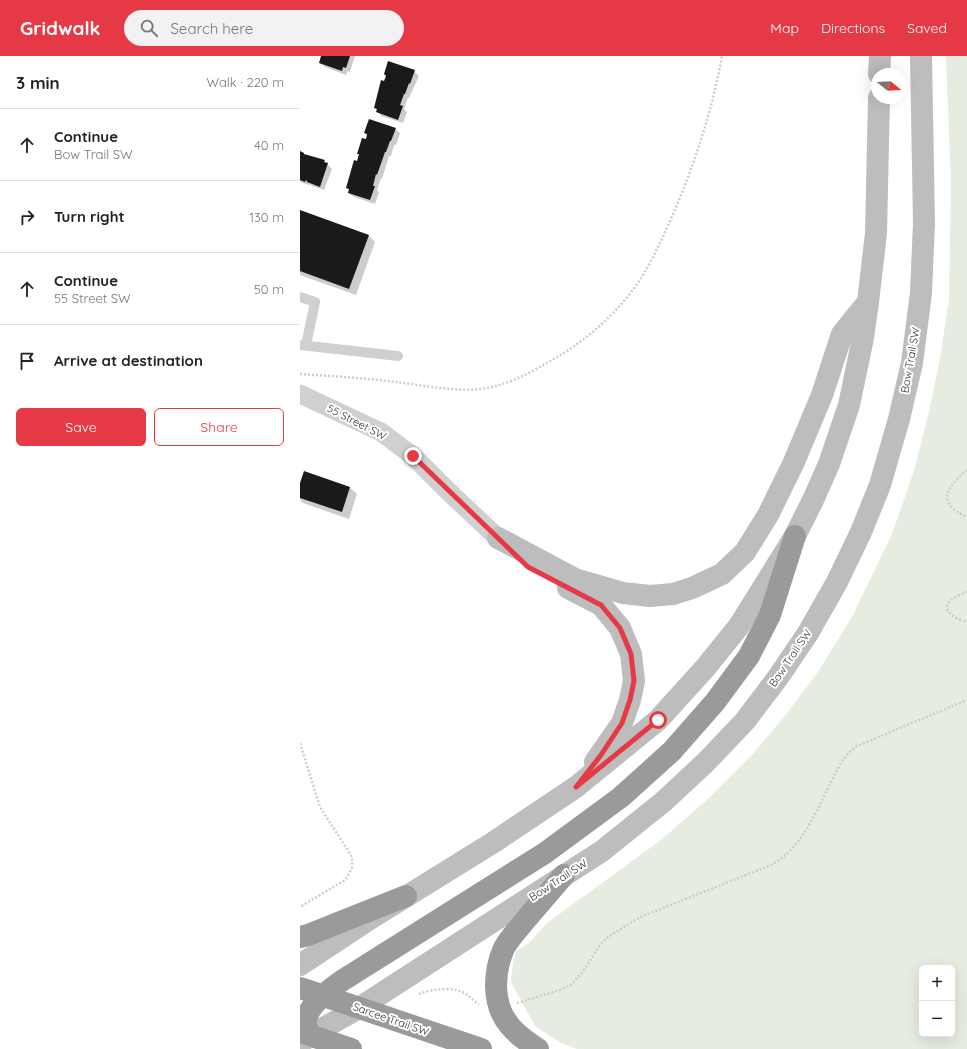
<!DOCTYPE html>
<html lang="en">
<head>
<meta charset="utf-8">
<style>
	:root { --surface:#fff; --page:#f2f2f2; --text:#222; --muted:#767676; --line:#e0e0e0; --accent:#e63946 }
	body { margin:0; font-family:Quicksand,sans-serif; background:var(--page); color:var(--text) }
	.controls { position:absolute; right:12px; bottom:12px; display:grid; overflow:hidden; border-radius:6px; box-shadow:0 4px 16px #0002 }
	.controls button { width:36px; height:36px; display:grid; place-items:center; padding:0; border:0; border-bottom:1px solid var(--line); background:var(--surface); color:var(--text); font:20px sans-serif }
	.compass { position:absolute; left:571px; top:12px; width:36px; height:36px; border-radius:50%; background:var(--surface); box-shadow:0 4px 16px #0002; rotate:108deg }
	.stop { position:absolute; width:12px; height:12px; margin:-9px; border:3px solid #e63946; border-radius:50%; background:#fff }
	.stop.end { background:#e63946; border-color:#fff; box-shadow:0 1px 4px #0008 }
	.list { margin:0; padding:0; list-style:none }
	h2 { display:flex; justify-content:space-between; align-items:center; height:52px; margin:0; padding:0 16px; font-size:17px }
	h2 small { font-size:13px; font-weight:400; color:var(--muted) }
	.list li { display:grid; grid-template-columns:26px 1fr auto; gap:12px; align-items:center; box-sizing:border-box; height:72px; padding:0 16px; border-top:1px solid var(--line) }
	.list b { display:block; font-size:15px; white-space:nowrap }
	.list p { margin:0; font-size:13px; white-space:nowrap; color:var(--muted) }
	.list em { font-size:13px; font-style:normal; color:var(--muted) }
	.actions { display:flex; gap:8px; padding:12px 16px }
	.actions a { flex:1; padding:9px 0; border:1px solid var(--accent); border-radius:6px; text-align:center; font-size:14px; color:var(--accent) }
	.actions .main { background:var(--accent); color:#fff }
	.icon { flex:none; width:22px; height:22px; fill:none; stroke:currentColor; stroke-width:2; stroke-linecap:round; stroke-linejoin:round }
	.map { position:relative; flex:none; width:667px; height:993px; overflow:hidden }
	header { display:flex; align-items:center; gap:24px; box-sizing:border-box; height:56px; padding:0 20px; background:var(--accent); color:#fff }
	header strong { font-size:19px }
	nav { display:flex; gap:22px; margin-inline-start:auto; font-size:14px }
	.search { width:280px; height:36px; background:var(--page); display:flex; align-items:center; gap:10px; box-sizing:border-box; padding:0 14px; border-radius:22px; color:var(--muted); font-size:15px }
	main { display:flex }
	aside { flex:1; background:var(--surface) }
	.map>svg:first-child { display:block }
	.green { fill:#e6ecdf; fill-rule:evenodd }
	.shadow { fill:#0003 }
	.building { fill:#1a1a1a }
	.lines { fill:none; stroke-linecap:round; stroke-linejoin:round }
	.path { stroke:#cdcdcd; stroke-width:2.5; stroke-dasharray:2 2; stroke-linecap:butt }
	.lane { stroke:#d0d0d0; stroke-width:10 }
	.street { stroke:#d0d0d0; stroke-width:19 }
	.secondary { stroke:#bdbdbd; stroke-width:22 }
	.highway { stroke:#9a9a9a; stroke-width:22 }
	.route { stroke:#e63946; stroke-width:5 }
	.labels { text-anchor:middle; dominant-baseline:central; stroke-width:4; stroke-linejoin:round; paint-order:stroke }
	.street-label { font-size:11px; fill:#333; stroke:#fff }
</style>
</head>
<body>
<header>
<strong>Gridwalk</strong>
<div class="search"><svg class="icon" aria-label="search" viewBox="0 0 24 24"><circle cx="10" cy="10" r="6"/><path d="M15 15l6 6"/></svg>Search here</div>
<nav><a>Map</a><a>Directions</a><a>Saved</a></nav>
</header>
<main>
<aside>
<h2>3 min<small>Walk · 220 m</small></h2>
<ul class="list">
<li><svg class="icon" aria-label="ahead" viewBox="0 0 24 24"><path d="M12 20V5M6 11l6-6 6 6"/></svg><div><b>Continue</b><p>Bow Trail SW</p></div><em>40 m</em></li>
<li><svg class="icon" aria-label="right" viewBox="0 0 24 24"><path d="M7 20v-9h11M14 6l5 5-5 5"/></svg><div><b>Turn right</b></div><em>130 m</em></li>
<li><svg class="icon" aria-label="ahead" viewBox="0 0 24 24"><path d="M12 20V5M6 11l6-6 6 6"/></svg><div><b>Continue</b><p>55 Street SW</p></div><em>50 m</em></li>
<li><svg class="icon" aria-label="arrive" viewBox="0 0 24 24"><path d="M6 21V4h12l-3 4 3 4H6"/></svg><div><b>Arrive at destination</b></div></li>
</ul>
<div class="actions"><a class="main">Save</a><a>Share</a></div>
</aside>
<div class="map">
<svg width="667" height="993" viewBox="0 0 667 993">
	<rect width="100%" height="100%" fill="#fff"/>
	<!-- green -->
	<path class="green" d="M 646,0 L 667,0 L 667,993 L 277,993 L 261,987 L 235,970 L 211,926 L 213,906 L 216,895 L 229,887 L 247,867 L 361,784 L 410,741 L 451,700 L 484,661 L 518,616 L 553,559 L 592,478 L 614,415 L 628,360 L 640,303 L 649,243 L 651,127 ZM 622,912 L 652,912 L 652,978 L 622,978 Z"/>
	<!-- shadow -->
	<path class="shadow" d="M 23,0 L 55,0 L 50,16 L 48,15 L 46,19 L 25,11 L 20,7 Z
		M 114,15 L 119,20 L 109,42 L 108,42 L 104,53 L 107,56 L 103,67 L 81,60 L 75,51 Z
		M 95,73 L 100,77 L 96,89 L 94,89 L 91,100 L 89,100 L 82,123 L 81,122 L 77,134 L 79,136 L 75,148 L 54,141 L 49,137 L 50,134 L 47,132 L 60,99 L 58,98 L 66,84 L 68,79 L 65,77 Z
		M 0,96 L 5,99 L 24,105 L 32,113 L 24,134 L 12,130 L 10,128 L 9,129 L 0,126 Z
		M 0,155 L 68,179 L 75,186 L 56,239 L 0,219 Z
		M 5,416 L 50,432 L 57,438 L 49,463 L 3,447 L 0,444 L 0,431 Z"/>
	<!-- building -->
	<path class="building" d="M 21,0 L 50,0 L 46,12 L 43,11 L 42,15 L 19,7 Z
		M 88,5 L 115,14 L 110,28 L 109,27 L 105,38 L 104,38 L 100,49 L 103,50 L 98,64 L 76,56 L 77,53 L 74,52 L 81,24 L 84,25 L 86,20 L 84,18 Z
		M 69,63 L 96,72 L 91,85 L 90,85 L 86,96 L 85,96 L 77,119 L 76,118 L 73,130 L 75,130 L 70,144 L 48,137 L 49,133 L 46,132 L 54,104 L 57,105 L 59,98 L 57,98 L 62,82 L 66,83 L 67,78 L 64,77 Z
		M 0,95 L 4,97 L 4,98 L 25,104 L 24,106 L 28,107 L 20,131 L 7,126 L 7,125 L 6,124 L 5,126 L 0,124 Z
		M 0,154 L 69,179 L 49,233 L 0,215 Z
		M 4,415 L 50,431 L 42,456 L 0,442 L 0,427 Z"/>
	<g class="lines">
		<!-- path -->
		<path class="path" d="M 0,318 C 32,320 64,322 96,326 C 121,329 155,336 180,333 C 201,331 225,320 243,309 C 279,290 311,264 335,231 C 350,210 360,187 371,163 C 394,110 412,56 422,0
			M 667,414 C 647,431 635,447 667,461
			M 667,536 C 662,538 654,541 650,545 C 640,556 659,564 667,566
			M 0,687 L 20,751 L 52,801 L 52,811 L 49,818 L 45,824 L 0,851
			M 119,938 C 132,933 154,930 166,938 C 171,941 174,946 179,948
			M 217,947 L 260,934 L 272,928 L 282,917 L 300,889 L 308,881 L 340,861 L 469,810 C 502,794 516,755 532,724 C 539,710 544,699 557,690 L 667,644"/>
		<!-- lane -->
		<path class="lane" d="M 0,241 L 15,246 L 6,289
			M 0,289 L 98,300"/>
		<!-- street -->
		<path class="street" d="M 0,338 L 81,376 L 113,400 L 149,436 L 198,482"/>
		<!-- secondary -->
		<path class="secondary" d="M 579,18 L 580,0
			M 198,482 L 275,523 L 323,537 L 350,540 L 373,538 L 392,532 L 422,518 L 445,496 L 468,459 L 494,406 L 522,339 L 542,278 L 568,246
			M 268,532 L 301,549 L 320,572 L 331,598 L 334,625 L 330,644 L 322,667 L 295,706
			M 0,909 L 65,866 L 194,786 L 276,731 L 358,664 L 406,611 L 439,570 L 495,480 L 513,444 L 529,408 L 549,349 L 563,282 L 568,246 L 576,177 L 579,42
			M 0,987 L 11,979 L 59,952 L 302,795 L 363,746 L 405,707 L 445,665 L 479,620 L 508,577 L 537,526 L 561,476 L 580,429 L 599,363 L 612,307 L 621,237 L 624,167 L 621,0"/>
		<!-- highway -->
		<path class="highway" d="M 0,881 L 8,879 L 106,840
			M 0,932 L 181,993
			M 0,976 L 51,993
			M 11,979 C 9,976 6,971 6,967 C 6,949 31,933 43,924 L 245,797 L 321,741 L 372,695 L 415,646 L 449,600 L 470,559 L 495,480
			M 238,993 C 228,986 218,980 210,970 C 192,949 193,917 204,892 C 210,881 220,871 228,861 C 240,847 252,833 264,819"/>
	</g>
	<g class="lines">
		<!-- route -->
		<path class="route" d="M 113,400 L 228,511 L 301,549 L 320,572 L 331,598 L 334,625 L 330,644 L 322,667 L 301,699 L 276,731 L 358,664"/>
	</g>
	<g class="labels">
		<!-- street labels -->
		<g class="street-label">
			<text transform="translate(610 304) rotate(-80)">Bow Trail SW</text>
			<text transform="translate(57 366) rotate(27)">55 Street SW</text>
			<text transform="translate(490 602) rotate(-56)">Bow Trail SW</text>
			<text transform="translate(258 824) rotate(-33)">Bow Trail SW</text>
			<text transform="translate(91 963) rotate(19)">Sarcee Trail SW</text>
		</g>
	</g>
</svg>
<div class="controls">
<button>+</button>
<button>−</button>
</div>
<svg class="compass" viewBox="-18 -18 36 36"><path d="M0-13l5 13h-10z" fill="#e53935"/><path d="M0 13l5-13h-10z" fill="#767676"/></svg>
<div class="stop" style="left:358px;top:664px"></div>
<div class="stop end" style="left:113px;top:400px"></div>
</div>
</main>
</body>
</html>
